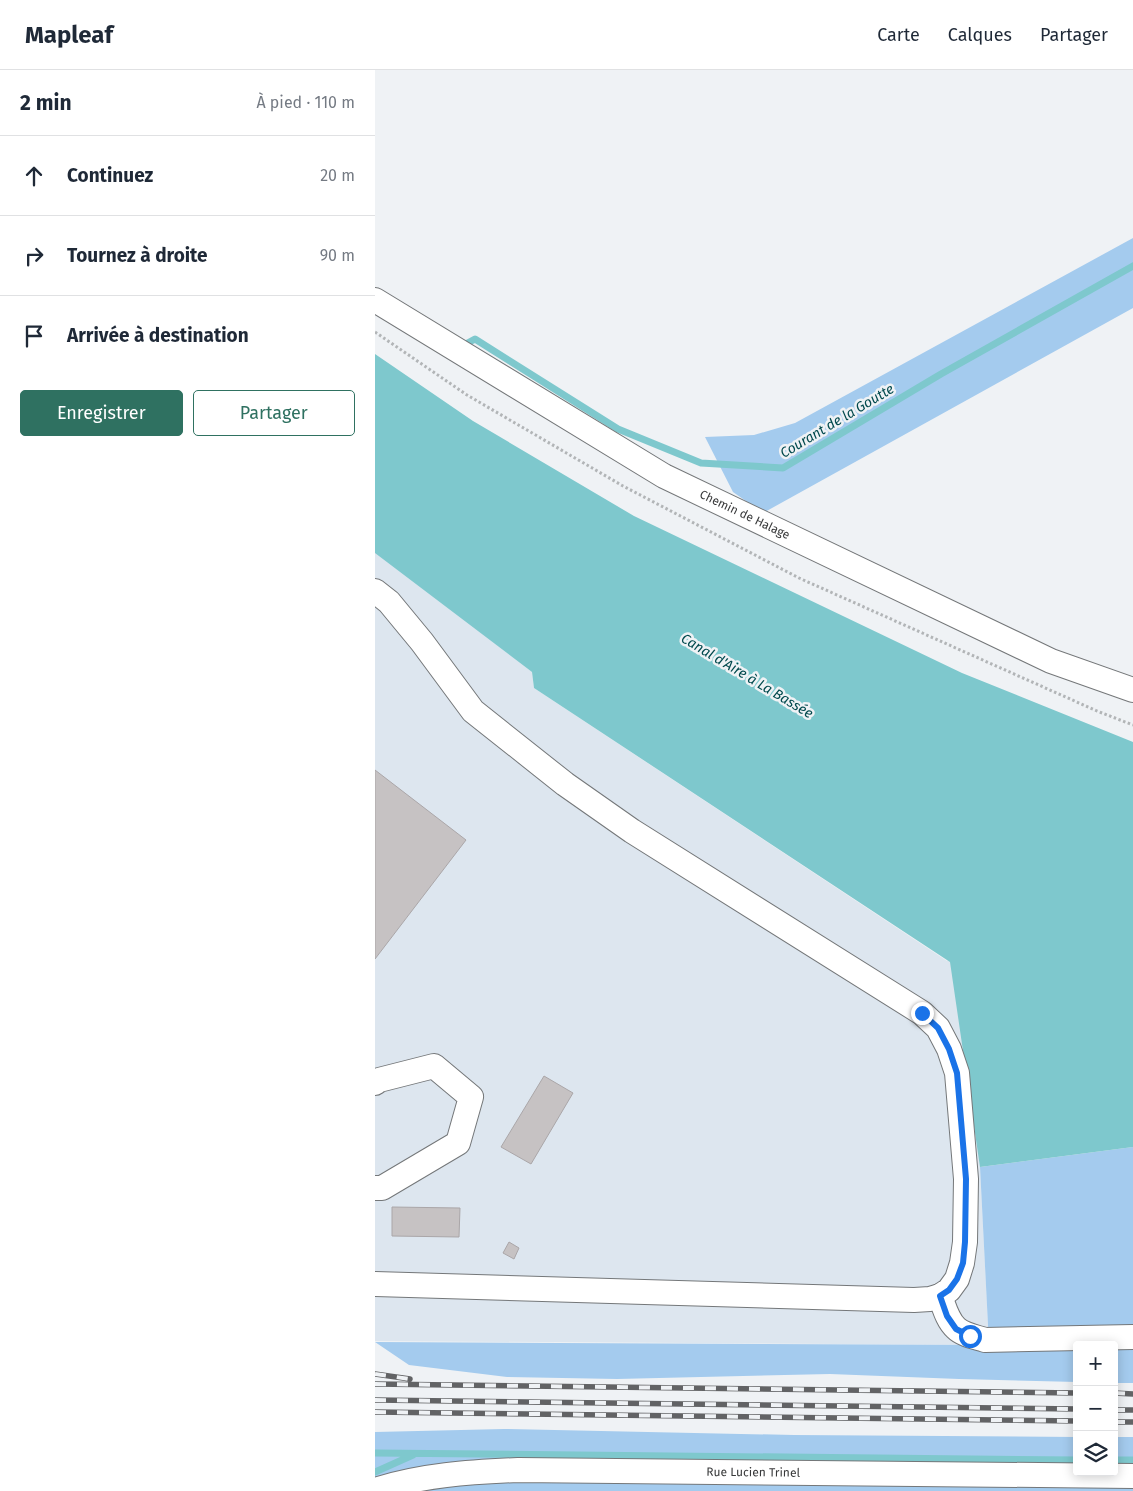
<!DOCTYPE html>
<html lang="fr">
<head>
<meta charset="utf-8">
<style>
	:root { --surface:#fff; --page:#f2f2f3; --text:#1f2937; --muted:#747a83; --line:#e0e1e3; --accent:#2f7161 }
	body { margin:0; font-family:"Fira Sans",sans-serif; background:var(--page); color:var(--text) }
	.controls { position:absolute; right:15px; bottom:15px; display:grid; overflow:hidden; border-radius:5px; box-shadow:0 2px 12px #0003 }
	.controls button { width:45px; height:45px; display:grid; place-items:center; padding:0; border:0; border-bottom:1px solid var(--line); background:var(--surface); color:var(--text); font:25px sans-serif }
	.stop { position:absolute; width:15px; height:15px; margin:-11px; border:4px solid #1a73e8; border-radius:50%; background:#fff }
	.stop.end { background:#1a73e8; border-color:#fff; box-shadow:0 1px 5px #0008 }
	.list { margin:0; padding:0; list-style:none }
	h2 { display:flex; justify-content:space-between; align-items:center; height:65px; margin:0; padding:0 20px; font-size:21px }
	h2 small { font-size:16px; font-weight:400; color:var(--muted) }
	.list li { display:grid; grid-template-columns:32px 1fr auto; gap:15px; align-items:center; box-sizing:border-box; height:80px; padding:0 20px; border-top:1px solid var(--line) }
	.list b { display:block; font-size:19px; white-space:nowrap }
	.list em { font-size:16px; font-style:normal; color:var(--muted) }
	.actions { display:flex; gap:10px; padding:15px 20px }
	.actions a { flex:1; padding:11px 0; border:1px solid var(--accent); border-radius:5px; text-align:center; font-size:18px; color:var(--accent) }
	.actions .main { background:var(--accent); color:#fff }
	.icon { flex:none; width:28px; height:28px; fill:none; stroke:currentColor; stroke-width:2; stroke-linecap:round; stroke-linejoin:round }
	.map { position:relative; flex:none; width:758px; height:1421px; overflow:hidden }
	header { display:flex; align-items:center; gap:30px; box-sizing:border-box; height:70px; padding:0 25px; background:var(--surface); border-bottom:1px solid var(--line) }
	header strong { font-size:24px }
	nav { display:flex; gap:28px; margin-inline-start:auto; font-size:18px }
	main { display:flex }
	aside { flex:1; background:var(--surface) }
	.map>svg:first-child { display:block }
	.built { fill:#dde6ef }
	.green { fill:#a4cbee }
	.water { fill:#7ec8cd }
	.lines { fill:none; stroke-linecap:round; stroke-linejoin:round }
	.stream { stroke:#7ec8cd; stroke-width:7 }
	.building { fill:#c6c2c3; stroke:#aaa6a8 }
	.minor-casing { stroke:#747779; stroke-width:26 }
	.path { stroke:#b2b5b7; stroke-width:3; stroke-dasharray:2.5 2.5; stroke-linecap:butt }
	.minor { stroke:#fff; stroke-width:24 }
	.rail-casing { stroke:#626365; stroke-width:5.5 }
	.rail { stroke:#eff2f5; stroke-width:4; stroke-dasharray:11; stroke-linecap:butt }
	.route { stroke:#1a73e8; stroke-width:6 }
	.labels { text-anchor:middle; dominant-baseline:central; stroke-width:5; stroke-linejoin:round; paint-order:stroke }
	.street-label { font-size:12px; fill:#38393a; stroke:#eff2f5 }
	.water-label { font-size:14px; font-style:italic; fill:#024a4e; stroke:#eff2f5 }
</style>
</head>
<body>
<header>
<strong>Mapleaf</strong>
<nav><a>Carte</a><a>Calques</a><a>Partager</a></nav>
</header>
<main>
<aside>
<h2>2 min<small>À pied · 110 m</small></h2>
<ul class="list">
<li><svg class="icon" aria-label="ahead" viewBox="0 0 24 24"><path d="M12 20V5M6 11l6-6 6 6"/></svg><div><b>Continuez</b></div><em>20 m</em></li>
<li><svg class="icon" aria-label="right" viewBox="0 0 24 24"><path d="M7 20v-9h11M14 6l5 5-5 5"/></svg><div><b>Tournez à droite</b></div><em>90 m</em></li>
<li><svg class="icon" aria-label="arrive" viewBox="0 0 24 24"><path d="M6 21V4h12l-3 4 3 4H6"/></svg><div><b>Arrivée à destination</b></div></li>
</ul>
<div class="actions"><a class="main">Enregistrer</a><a>Partager</a></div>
</aside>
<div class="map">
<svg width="758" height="1421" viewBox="0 0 758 1421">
	<rect width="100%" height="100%" fill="#eff2f5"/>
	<!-- built -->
	<path class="built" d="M 0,480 L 157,602 L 159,618 L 572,891 L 659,809 L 605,1097 L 614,1275 L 0,1271 Z"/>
	<!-- green -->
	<path class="green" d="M 758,168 L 758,238 L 388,443 L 358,422 L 330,367 L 379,365 L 420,353 Z
		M 758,1077 L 758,1313 L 739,1313 L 739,1275 L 702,1275 L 702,1312 L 584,1309 L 455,1304 L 242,1309 L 132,1307 L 34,1295 L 0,1272 L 614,1275 L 605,1097 Z
		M 129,1359 L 419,1365 L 702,1367 L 702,1402 L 739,1402 L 739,1367 L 758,1367 L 758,1421 L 0,1421 L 0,1362 Z"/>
	<!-- water -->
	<path class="water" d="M 0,284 L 98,351 L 259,446 L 587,603 L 758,672 L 758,1077 L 605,1097 L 575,892 L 159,618 L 157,602 L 0,483 Z"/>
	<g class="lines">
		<!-- stream -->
		<path class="stream" d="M 89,275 L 100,269 L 243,359 L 326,393 L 408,398 L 566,304 L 758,196
			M 0,1383 L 702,1390
			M 739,1390 L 758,1390
			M 0,1402 L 38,1385"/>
	</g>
	<!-- building -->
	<path class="building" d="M 0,700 L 91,770 L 0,889 Z
		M 169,1006 L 198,1023 L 156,1094 L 126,1077 Z
		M 17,1137 L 85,1138 L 84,1167 L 17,1166 Z
		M 134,1172 L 144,1178 L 139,1189 L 128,1183 Z"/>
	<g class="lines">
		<defs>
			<g id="minor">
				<path id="s1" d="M 0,230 L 289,406 L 676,591 L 758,620"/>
				<path d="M 0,521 L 14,532 L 47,572 L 98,641 L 190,714 L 257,761 L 547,943 L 563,958 L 574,979 L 582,1003 L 591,1109 L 590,1172 L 587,1193 L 582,1209 L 574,1220 L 565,1226"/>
				<path d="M 0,1013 L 4,1010 L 59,996 L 96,1027 L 83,1073 L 7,1118 L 0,1118"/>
				<path d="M 0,1214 L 539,1230 L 555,1229 L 565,1226 C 569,1236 572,1250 581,1258 C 588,1265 601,1267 610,1270 L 758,1267"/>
				<path id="s2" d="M 0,1420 C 47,1405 94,1402 143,1400 L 758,1406"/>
			</g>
		</defs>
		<!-- minor casing -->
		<use href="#minor" class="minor-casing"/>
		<!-- path -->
		<path class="path" d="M 0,262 L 92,325 L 248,416 L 424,508 L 722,641 L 758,655"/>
		<!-- minor -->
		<use href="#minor" class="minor"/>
		<defs>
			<path id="rail" d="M 0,1304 L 35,1309
				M 0,1314 L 702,1323
				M 739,1323 L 758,1324
				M 0,1330 L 702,1339
				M 739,1340 L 758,1340
				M 0,1342 L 702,1351
				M 739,1352 L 758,1352"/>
		</defs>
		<!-- rail casing -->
		<use href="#rail" class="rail-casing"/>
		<!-- rail -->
		<use href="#rail" class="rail"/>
	</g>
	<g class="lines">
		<!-- route -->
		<path class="route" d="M 547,943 L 563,958 L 574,979 L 582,1003 L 591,1109 L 590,1172 L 588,1193 L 582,1209 L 574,1220 L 565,1226 L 572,1246 L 581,1259 L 595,1266"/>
	</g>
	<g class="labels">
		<!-- street labels -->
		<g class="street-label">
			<text stroke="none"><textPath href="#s1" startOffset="428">Chemin de Halage</textPath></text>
			<text stroke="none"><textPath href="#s2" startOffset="380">Rue Lucien Trinel</textPath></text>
		</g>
		<!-- water labels -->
		<g class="water-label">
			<text transform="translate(462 351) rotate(-31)">Courant de la Goutte</text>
			<text transform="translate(372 606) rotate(31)">Canal d'Aire à La Bassée</text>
		</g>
	</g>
</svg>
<div class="controls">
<button>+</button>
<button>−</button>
<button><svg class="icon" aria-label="layers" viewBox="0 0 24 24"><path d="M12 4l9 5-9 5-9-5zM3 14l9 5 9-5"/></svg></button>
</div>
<div class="stop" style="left:595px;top:1266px"></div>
<div class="stop end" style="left:547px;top:943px"></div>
</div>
</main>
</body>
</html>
